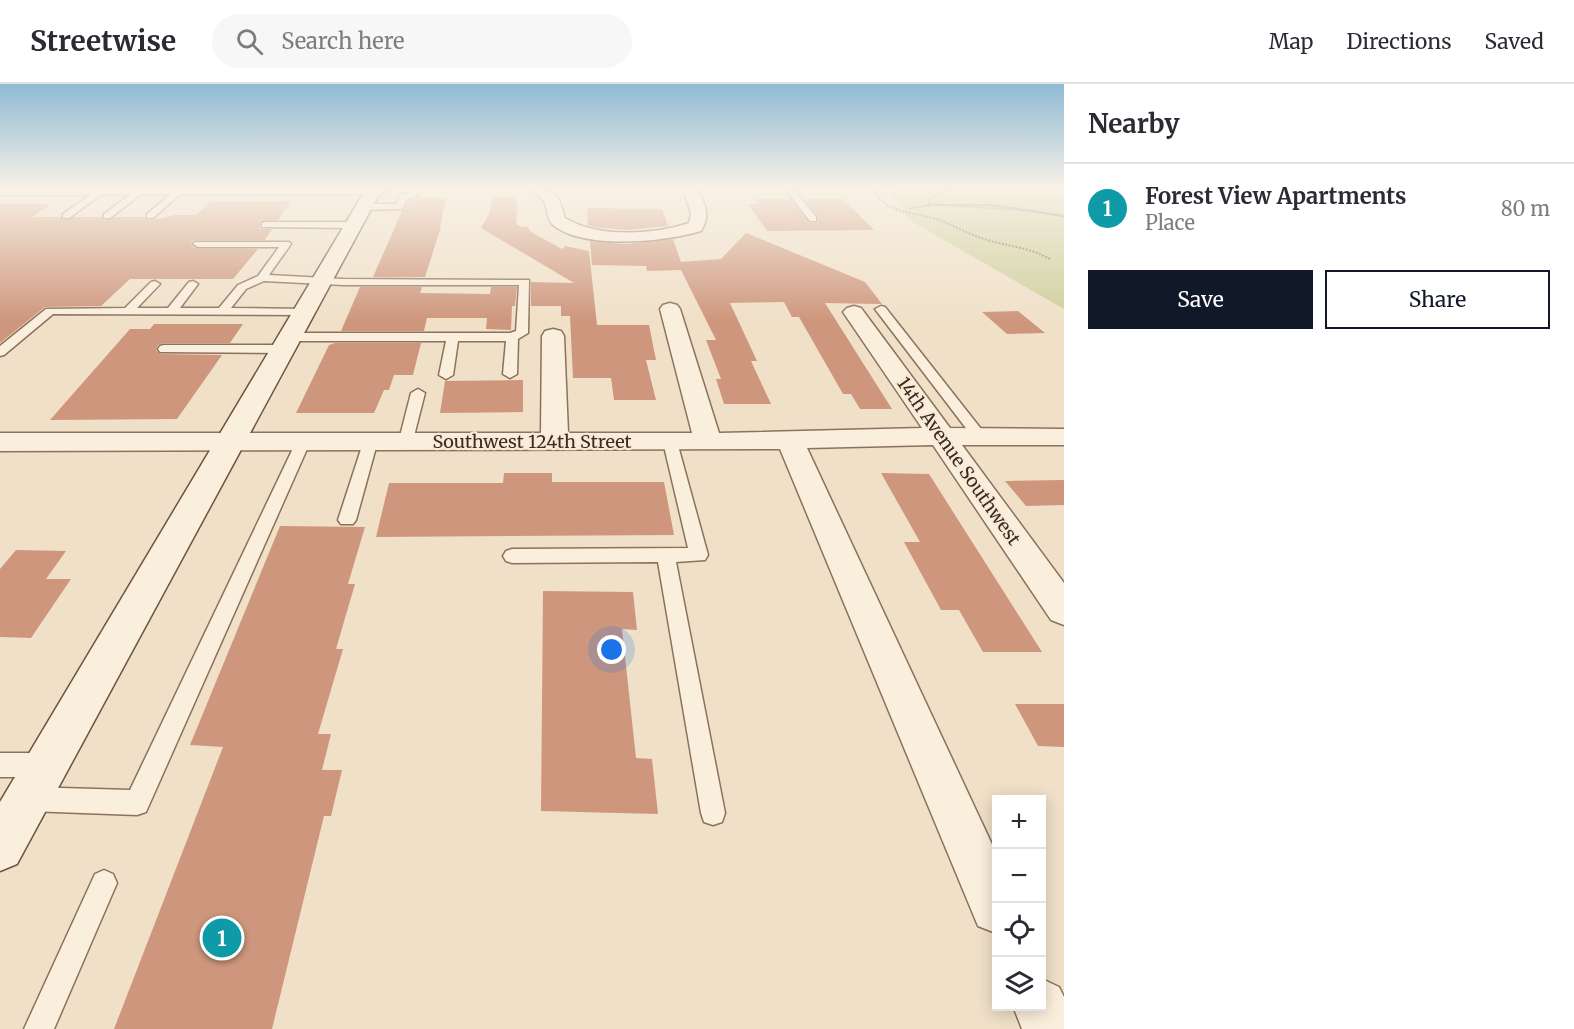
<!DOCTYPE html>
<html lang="en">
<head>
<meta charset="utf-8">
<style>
	:root { --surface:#fff; --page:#f7f7f7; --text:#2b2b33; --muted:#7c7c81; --line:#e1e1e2; --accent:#111827 }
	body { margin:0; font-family:Merriweather,serif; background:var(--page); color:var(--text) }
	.controls { position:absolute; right:18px; bottom:18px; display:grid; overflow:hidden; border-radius:0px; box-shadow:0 3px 15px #0003 }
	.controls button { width:54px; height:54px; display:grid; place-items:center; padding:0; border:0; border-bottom:2px solid var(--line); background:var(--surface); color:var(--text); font:30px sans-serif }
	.you { position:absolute; left:612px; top:566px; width:21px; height:21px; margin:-15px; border:4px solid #fff; border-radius:50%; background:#1a73e8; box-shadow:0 0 0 9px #1a73e833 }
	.badge { display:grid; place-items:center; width:39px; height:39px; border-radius:50%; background:var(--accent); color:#fff; font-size:20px; font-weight:700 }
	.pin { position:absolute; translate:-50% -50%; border:3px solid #fff; box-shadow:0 2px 6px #0006 }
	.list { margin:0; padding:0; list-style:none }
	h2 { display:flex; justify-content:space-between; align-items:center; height:78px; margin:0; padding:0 24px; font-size:26px }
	h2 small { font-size:20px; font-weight:400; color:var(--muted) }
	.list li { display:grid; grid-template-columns:39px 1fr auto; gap:18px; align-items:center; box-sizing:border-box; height:90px; padding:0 24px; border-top:2px solid var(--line) }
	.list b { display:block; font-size:22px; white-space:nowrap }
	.list p { margin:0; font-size:20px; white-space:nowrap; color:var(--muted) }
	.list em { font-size:20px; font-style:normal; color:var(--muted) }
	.actions { display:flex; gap:12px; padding:18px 24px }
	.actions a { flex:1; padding:14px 0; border:2px solid var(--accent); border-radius:0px; text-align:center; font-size:21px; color:var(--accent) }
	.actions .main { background:var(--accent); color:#fff }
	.icon { flex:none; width:33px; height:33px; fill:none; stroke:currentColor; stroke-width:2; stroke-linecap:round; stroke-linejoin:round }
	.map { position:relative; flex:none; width:1064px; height:945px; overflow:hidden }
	header { display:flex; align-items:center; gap:36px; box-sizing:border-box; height:84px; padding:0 30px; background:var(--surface); border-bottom:2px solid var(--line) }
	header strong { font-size:28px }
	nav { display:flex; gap:33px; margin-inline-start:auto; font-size:21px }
	.search { width:420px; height:54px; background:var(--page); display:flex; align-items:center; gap:15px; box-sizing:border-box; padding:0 21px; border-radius:33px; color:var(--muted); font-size:22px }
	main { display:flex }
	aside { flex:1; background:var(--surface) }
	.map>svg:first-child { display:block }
	.green { fill:#cecf9b }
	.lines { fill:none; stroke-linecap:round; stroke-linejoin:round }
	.stream { fill:#6f9386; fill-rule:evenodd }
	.building { fill:#ce977d }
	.lane-casing { stroke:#8c715c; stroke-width:3 }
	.street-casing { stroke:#8c715c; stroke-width:3 }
	.secondary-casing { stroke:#6e523f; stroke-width:3 }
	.path { stroke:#8c715c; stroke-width:2; stroke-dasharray:2 1.5; stroke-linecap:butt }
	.lane { fill:#faeedc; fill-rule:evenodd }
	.street { fill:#faeedc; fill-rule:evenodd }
	.secondary { fill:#faeedc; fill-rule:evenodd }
	.labels { text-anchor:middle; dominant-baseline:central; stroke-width:4.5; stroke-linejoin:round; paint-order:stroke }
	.street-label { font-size:18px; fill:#3c2b20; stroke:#f7ebd8 }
</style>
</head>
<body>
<header>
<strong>Streetwise</strong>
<div class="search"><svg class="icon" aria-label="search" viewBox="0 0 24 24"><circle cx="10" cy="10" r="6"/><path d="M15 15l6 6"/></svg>Search here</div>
<nav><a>Map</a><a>Directions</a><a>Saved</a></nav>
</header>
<main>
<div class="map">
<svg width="1064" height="945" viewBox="0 0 1064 945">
	<rect width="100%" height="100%" fill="#f0e0c8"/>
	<!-- green -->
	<path class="green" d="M 887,105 L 1064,105 L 1064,225 L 909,136 Z"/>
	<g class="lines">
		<!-- stream -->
		<path class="stream" d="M 933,120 L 991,120 L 1064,131 L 1064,133 L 991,122 L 933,122 L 910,125 L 908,124 Z"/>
	</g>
	<!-- building -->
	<path class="building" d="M 493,113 L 518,113 L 516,140 L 522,143 L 528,143 L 531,148 L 562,165 L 565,162 L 589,167 L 597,241 L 649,241 L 656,276 L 646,276 L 656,316 L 614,316 L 611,294 L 573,294 L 570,232 L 561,232 L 561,222 L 531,222 L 531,198 L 574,199 L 481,144 L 489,130 Z
		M 419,114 L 446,114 L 440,143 L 441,143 L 425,193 L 373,193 L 402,127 L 409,117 Z
		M 754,115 L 790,115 L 810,139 L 818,139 L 818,133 L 804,115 L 843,115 L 874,146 L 767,147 L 748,120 L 758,120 Z
		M 211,117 L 291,117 L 278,136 L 260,138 L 260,145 L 272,145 L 265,156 L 195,156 L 191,158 L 192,162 L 198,165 L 258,165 L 233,195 L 130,195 L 101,222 L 45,223 L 0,259 L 0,120 L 51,120 L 32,133 L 61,133 L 63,136 L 74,133 L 102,133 L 104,136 L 114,133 L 145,133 L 147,136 L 153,136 L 174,131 L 196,131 Z
		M 587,124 L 662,125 L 668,142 L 626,146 L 593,143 L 588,141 Z
		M 746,149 L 865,198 L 882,220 L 825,219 L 892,325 L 860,325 L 851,310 L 843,310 L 799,233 L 792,233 L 784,218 L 730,219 L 757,277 L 751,277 L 771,320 L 724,320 L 716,295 L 721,295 L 706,256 L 716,256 L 681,186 L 647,187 L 646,182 L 592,181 L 590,157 L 625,160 L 673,155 L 681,178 L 721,175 Z
		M 360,203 L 422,203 L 420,209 L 490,210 L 491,203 L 517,203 L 515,222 L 512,222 L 511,246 L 486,245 L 487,234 L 427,234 L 424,247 L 341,247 Z
		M 1018,227 L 1045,249 L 1007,250 L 982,228 Z
		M 154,240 L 243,240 L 230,259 L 164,259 L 158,261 L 156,266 L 160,270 L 222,271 L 177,335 L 50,336 L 130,245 L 150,245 Z
		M 335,259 L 421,259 L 413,291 L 394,291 L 389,306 L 384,306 L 374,329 L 296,329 L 329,261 Z
		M 523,296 L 523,328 L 440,329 L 445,297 Z
		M 504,389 L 552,389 L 552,398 L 664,398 L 674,451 L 376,453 L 389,399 L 503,399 Z
		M 881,389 L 929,390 L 1042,568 L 983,568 L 959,526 L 941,526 L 904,458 L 920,458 Z
		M 1064,396 L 1064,421 L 1026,422 L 1005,397 Z
		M 280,442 L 365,443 L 348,500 L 355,500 L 336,565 L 343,565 L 318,650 L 331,650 L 322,686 L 342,686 L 331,732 L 324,732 L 272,945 L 114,945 L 223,663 L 190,661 Z
		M 16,466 L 66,467 L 46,495 L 71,495 L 31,554 L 0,553 L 0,485 Z
		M 543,507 L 633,508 L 637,546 L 622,545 L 636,674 L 652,675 L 658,730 L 541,727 Z
		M 1015,620 L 1064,620 L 1064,663 L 1038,662 Z"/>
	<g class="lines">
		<defs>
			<path id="lane" d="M 99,105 L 107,106 L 69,134 L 63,134 L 63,130 Z
				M 138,105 L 146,106 L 110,134 L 104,134 L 104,130 Z
				M 177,105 L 185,106 L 153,134 L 147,134 L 147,130 Z
				M 412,105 L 420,105 L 418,112 L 407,115 L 402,125 L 364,126 L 360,123 L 364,120 L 396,120 L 401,110 L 411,109 Z
				M 785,105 L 793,105 L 816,133 L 816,137 L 810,137 Z
				M 265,138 L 354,138 L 359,141 L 354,144 L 262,143 L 262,139 Z
				M 195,158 L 289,158 L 291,160 L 269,191 L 343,195 L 529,196 L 528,249 L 518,255 L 517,290 L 510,294 L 503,290 L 506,257 L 458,257 L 453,291 L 446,295 L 439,291 L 446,257 L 290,257 L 284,253 L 290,249 L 510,249 L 516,247 L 519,201 L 343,201 L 264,197 L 246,205 L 231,224 L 305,225 L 311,228 L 305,231 L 53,230 L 4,271 L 0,272 L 0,262 L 46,225 L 125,224 L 151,198 L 155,197 L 160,200 L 137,224 L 168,224 L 189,198 L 193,197 L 198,200 L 180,224 L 219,224 L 238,201 L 258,192 L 279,163 L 198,163 L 193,160 Z
				M 881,222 L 885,223 L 985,350 L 987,353 L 985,356 L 975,356 L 875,225 Z
				M 164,261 L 283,261 L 289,265 L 283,269 L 160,268 L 158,265 L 160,262 Z
				M 418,305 L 425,309 L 413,356 L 406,361 L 401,359 L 399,356 L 411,309 Z
				M 304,351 L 311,356 L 146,728 L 137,731 L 28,727 L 19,724 L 16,715 L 19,706 L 28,703 L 130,706 L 297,356 Z
				M 371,351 L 378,356 L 356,436 L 353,440 L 341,440 L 338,436 L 364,356 Z
				M 670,353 L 677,358 L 708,471 L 705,476 L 676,478 L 725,729 L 722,738 L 713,741 L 704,738 L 701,729 L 658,478 L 512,479 L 506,477 L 503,472 L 506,467 L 512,465 L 688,464 L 663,358 Z
				M 0,669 L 44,669 L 52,673 L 56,681 L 52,689 L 44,693 L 0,693 Z
				M 104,786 L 113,790 L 117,799 L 54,945 L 24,945 L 95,790 Z"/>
			<path id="street" d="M 0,105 L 389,105 L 381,110 L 0,111 Z
				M 529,105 C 555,105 558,108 565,134 C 597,154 653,151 689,139 L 691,129 L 683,105 L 697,105 C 705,120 711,131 701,147 C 665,158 584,166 553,141 C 545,134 549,123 543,116 C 539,111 532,110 529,105 Z
				M 670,219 L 677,221 L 680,225 L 719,349 L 922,344 L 843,228 L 847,224 L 854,222 L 861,224 L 950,344 L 1064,345 L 1064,361 L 962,361 L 1064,499 L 1064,541 L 1051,536 L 933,361 L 807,364 L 996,769 L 996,849 L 978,842 L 780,365 L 0,367 L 0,349 L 541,349 L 542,252 L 545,247 L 553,245 L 561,247 L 564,252 L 568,349 L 692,349 L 660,225 L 663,221 Z
				M 1042,895 L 1059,903 L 1064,913 L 1064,945 L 1022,945 L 1013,922 L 1042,922 Z"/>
			<path id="secondary" d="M 366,105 L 382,105 L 17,780 L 0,787 L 0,718 Z"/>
		</defs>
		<!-- lane casing -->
		<use href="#lane" class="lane-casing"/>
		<!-- street casing -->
		<use href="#street" class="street-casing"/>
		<!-- secondary casing -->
		<use href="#secondary" class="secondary-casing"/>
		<!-- path -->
		<path class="path" d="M 860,105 L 874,105
			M 872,105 C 890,131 909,127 937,135 C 953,141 968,150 984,155 C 1006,162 1029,163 1050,175
			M 948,105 L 929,116 L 929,120 L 1033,127 L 1064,132"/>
		<!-- lane -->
		<use href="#lane" class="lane"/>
		<!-- street -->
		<use href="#street" class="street"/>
		<!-- secondary -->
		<use href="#secondary" class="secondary"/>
	</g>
	<!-- sky -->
	<linearGradient id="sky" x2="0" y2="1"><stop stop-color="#8fbad5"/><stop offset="0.44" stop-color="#f8f1e6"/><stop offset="1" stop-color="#f8f1e6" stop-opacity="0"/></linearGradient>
	<rect width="1064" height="237" fill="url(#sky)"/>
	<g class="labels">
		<!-- street labels -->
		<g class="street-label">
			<text x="532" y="357">Southwest 124th Street</text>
			<text transform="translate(959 377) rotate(55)">14th Avenue Southwest</text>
		</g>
	</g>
</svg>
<div class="controls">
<button>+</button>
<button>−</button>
<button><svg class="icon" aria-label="locate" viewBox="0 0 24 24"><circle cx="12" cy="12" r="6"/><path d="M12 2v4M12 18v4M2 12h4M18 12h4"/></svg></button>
<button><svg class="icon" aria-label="layers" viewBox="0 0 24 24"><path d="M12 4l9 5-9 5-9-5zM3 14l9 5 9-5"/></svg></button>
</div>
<div class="you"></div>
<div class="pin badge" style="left:222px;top:854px;background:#0f9aa8">1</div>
</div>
<aside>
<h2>Nearby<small></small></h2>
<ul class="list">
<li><span class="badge" style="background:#0f9aa8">1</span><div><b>Forest View Apartments</b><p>Place</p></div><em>80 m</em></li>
</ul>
<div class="actions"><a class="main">Save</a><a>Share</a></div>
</aside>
</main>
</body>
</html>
